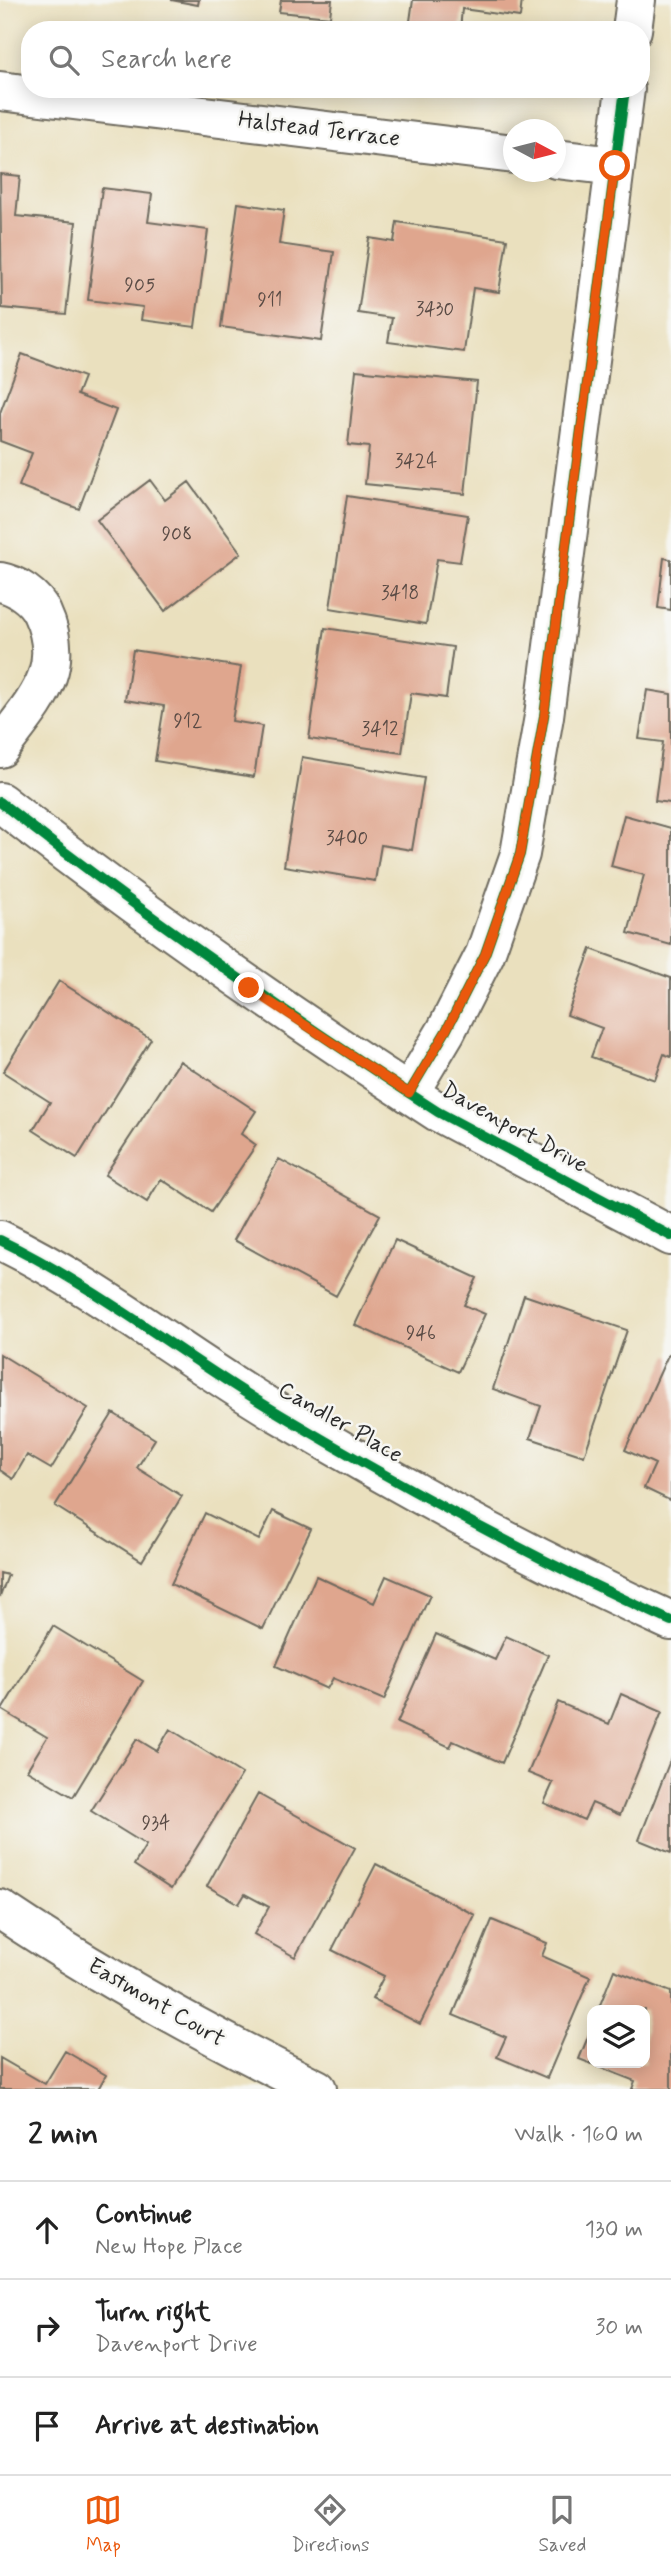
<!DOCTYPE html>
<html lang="en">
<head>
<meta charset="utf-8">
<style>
	:root { --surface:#fff; --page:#f6f6f6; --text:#222; --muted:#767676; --line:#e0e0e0; --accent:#ea580c }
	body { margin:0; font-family:Mynerve,sans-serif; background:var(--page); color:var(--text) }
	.controls { position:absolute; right:21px; bottom:21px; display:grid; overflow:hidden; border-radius:14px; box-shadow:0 4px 18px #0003 }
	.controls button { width:63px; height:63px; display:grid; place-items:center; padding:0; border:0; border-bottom:2px solid var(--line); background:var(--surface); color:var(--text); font:35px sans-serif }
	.compass { position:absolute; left:503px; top:119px; width:63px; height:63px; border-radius:50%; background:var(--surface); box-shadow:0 4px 18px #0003; rotate:97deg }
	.stop { position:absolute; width:21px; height:21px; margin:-16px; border:5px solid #ea580c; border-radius:50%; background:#fff }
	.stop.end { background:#ea580c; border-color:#fff; box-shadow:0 2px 7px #0008 }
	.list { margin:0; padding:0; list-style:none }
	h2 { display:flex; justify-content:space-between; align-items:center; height:91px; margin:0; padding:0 28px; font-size:30px }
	h2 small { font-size:23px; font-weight:400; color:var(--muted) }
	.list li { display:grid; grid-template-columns:46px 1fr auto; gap:21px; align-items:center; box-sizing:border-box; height:98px; padding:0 28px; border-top:2px solid var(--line) }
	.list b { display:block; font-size:26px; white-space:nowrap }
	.list p { margin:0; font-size:23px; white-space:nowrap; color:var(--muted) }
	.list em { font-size:23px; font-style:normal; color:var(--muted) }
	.icon { flex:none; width:38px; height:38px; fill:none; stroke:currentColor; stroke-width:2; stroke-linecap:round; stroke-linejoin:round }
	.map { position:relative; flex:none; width:671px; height:2089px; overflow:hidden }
	.search { position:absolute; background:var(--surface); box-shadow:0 4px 18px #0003; left:21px; right:21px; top:21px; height:77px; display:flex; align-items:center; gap:18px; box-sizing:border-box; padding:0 24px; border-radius:28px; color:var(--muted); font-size:26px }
	.sheet { height:385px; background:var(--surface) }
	nav { display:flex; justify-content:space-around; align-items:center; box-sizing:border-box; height:98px; border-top:2px solid var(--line); background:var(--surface); font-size:19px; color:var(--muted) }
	nav a { display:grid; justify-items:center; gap:4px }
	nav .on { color:var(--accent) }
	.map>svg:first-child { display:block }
	.building { fill:#dfa68e }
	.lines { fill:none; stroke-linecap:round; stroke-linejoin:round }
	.minor-casing { stroke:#6e6a5e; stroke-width:42 }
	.tertiary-casing { stroke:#6e6a5e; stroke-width:42 }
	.minor { stroke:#fff; stroke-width:38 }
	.tertiary { stroke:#fff; stroke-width:38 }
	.cycleway-casing { stroke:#f6f6f2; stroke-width:15 }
	.cycleway { stroke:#00873e; stroke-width:10 }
	.route { stroke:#ea580c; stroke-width:9 }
	.labels { text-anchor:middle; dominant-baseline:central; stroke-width:5; stroke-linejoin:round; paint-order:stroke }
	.number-label { font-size:19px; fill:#584a44 }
	.street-label { font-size:23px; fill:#2b2b2b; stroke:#f6f6f2 }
</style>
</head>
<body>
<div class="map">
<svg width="671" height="2089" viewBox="0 0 671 2089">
	<rect width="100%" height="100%" fill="#f6f6f2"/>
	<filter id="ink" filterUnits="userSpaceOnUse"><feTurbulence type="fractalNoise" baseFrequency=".0143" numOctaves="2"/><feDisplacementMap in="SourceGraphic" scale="14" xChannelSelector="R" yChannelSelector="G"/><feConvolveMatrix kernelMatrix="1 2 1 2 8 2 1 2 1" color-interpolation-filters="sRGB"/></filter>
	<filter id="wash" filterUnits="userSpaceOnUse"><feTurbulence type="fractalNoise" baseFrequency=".00686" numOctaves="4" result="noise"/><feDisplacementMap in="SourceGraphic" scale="28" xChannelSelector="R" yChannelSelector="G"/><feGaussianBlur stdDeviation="1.57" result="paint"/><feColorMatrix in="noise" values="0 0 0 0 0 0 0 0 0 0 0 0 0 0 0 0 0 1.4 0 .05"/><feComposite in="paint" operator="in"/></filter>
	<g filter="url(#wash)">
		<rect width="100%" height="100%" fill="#eae0be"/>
		<g id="blocks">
			<!-- building -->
			<path class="building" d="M 171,0 L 199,0 L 198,5 Z
				M 281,0 L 332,0 L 330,17 L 279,12 Z
				M 413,0 L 522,0 L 520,17 L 462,9 L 460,30 L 409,28 Z
				M 0,174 L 20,176 L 16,216 L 76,222 L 66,314 L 2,308 Z
				M 102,188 L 152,194 L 148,222 L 208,230 L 195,327 L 141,320 L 143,307 L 88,300 Z
				M 238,203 L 284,210 L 279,244 L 334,252 L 321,341 L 221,327 Z
				M 397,222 L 507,239 L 499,292 L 473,288 L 464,352 L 388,342 L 392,318 L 358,313 L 369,238 L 394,242 Z
				M 22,354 L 84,377 L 77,395 L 116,410 L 79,509 L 19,486 L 32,453 L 0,441 L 0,413 Z
				M 356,370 L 477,382 L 465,494 L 365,484 L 369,447 L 348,445 Z
				M 150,480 L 165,500 L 189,482 L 241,553 L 165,611 L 97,520 Z
				M 347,496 L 468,515 L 460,562 L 437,559 L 426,624 L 330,608 Z
				M 664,558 L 671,559 L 671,610 L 658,608 Z
				M 325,628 L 453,647 L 446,698 L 411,693 L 402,753 L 309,739 Z
				M 133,650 L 241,667 L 232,721 L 262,726 L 254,777 L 155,761 L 164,706 L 125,700 Z
				M 647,690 L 671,694 L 671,803 L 655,801 L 663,742 L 639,739 Z
				M 302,757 L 424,778 L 412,850 L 381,845 L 375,881 L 284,866 Z
				M 624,815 L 671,828 L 671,945 L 628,933 L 644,875 L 611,866 Z
				M 591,949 L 671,978 L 671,1057 L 664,1054 L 655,1080 L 591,1057 L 602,1028 L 567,1015 Z
				M 59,981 L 151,1039 L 77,1158 L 33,1130 L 50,1102 L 3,1072 Z
				M 180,1061 L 256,1111 L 241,1134 L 256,1145 L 211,1212 L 161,1179 L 147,1202 L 105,1175 Z
				M 279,1159 L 380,1215 L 336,1296 L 234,1240 Z
				M 395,1240 L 477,1278 L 464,1305 L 485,1314 L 458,1372 L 355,1325 Z
				M 524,1295 L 627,1330 L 584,1456 L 530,1438 L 541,1406 L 493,1389 Z
				M 0,1354 L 88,1408 L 51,1469 L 27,1455 L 13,1479 L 0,1470 Z
				M 668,1355 L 671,1356 L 671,1501 L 644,1488 L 655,1464 L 625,1450 Z
				M 113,1413 L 155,1439 L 137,1468 L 182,1496 L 142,1561 L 55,1506 Z
				M 273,1511 L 311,1529 L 263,1629 L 171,1584 L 205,1513 L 259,1540 Z
				M 0,1573 L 8,1575 L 0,1597 Z
				M 316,1576 L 374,1603 L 386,1576 L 430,1595 L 384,1700 L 333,1678 L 327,1689 L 276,1666 Z
				M 53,1626 L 143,1681 L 73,1797 L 27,1770 L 47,1737 L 2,1710 Z
				M 436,1634 L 495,1660 L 506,1636 L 548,1655 L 502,1763 L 453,1741 L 450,1747 L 397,1723 Z
				M 621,1694 L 662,1712 L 620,1815 L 592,1803 L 584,1820 L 544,1803 L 553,1783 L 528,1773 L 558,1702 L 609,1724 Z
				M 170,1729 L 242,1774 L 171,1889 L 134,1865 L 146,1845 L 91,1811 L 137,1739 L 157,1751 Z
				M 671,1758 L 671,1853 L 639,1840 Z
				M 258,1794 L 355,1848 L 295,1957 L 254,1934 L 269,1907 L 245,1894 L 239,1904 L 207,1886 Z
				M 376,1864 L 475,1915 L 420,2024 L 372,1999 L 384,1976 L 332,1950 Z
				M 492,1920 L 547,1943 L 542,1956 L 590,1977 L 547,2078 L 497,2057 L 506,2037 L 453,2015 Z
				M 614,1970 L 671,1992 L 671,2089 L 632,2089 L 635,2081 L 579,2059 L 592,2027 L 592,2063 L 645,2063 L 645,2010 L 598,2010 Z
				M 65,2051 L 106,2075 L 98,2089 L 0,2089 L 0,2058 L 45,2084 Z"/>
		</g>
	</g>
	<g filter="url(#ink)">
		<use href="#blocks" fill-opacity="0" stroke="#6e6a5e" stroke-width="2"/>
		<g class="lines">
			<defs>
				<path id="minor" d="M 632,30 L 636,0
					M 0,91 L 514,154
					M 556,159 L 615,166
					M 0,582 C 16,585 35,597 42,613 C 69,671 33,703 0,748
					M 409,1093 L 446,1031 L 485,954 L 520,854 L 544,716 L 625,89
					M 0,1240 C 99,1288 188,1360 283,1416 C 408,1490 538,1561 671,1621
					M 0,1909 C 101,1977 208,2035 317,2089"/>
				<path id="tertiary" d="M 0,802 C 141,913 288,1015 438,1112 L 671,1236"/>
			</defs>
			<!-- minor casing -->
			<use href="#minor" class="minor-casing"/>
			<!-- tertiary casing -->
			<use href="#tertiary" class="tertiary-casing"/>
			<!-- minor -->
			<use href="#minor" class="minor"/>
			<!-- tertiary -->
			<use href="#tertiary" class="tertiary"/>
			<defs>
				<path id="cycleway" d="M 0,802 C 141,913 288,1015 438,1112 L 671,1236
					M 409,1093 L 446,1031 L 485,954 L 520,854 L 544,716 L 625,89
					M 0,1240 C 99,1288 188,1360 283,1416 C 408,1490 538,1561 671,1621"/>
			</defs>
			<!-- cycleway casing -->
			<use href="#cycleway" class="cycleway-casing"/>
			<!-- cycleway -->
			<use href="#cycleway" class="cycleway"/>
		</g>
	</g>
	<g class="lines" filter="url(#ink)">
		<!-- route -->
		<path class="route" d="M 249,988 L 409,1093 L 446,1031 L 485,954 L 520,854 L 544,716 L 615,166"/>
	</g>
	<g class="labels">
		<!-- number labels -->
		<g class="number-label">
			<text x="140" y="285">905</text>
			<text x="270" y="300">911</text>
			<text x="435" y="309">3430</text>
			<text x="416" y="461">3424</text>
			<text x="177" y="534">908</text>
			<text x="400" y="593">3418</text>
			<text x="188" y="721">912</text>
			<text x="380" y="729">3412</text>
			<text x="347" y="838">3400</text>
			<text x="421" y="1333">946</text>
			<text x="156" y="1823">934</text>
		</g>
		<!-- street labels -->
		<g class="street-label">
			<text transform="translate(319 130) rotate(7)">Halstead Terrace</text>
			<text transform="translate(514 1128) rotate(29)">Davenport Drive</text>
			<text transform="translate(340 1423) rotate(30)">Candler Place</text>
			<text transform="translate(156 2003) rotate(30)">Eastmont Court</text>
		</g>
	</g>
</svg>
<div class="controls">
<button><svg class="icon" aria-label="layers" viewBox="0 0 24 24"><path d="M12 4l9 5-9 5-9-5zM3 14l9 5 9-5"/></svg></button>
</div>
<svg class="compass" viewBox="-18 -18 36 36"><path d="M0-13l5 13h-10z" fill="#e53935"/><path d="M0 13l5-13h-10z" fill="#767676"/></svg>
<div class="stop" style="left:615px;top:166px"></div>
<div class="stop end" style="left:249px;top:988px"></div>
<div class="search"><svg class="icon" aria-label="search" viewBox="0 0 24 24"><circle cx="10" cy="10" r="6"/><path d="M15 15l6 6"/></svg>Search here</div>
</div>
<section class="sheet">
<h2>2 min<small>Walk · 160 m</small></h2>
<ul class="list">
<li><svg class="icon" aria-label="ahead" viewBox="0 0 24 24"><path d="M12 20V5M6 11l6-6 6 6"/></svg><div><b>Continue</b><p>New Hope Place</p></div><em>130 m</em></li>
<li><svg class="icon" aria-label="right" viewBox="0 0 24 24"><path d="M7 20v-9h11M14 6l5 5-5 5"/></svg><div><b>Turn right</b><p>Davenport Drive</p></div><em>30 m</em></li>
<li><svg class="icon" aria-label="arrive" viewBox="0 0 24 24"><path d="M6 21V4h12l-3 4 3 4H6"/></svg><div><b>Arrive at destination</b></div></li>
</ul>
</section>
<nav>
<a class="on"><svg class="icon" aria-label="map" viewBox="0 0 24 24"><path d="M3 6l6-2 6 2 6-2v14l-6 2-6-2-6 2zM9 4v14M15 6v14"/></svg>Map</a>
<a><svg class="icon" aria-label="directions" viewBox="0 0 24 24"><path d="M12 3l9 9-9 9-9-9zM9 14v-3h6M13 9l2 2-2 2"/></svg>Directions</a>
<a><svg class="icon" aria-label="saved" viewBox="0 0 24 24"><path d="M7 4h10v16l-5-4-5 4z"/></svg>Saved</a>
</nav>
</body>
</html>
